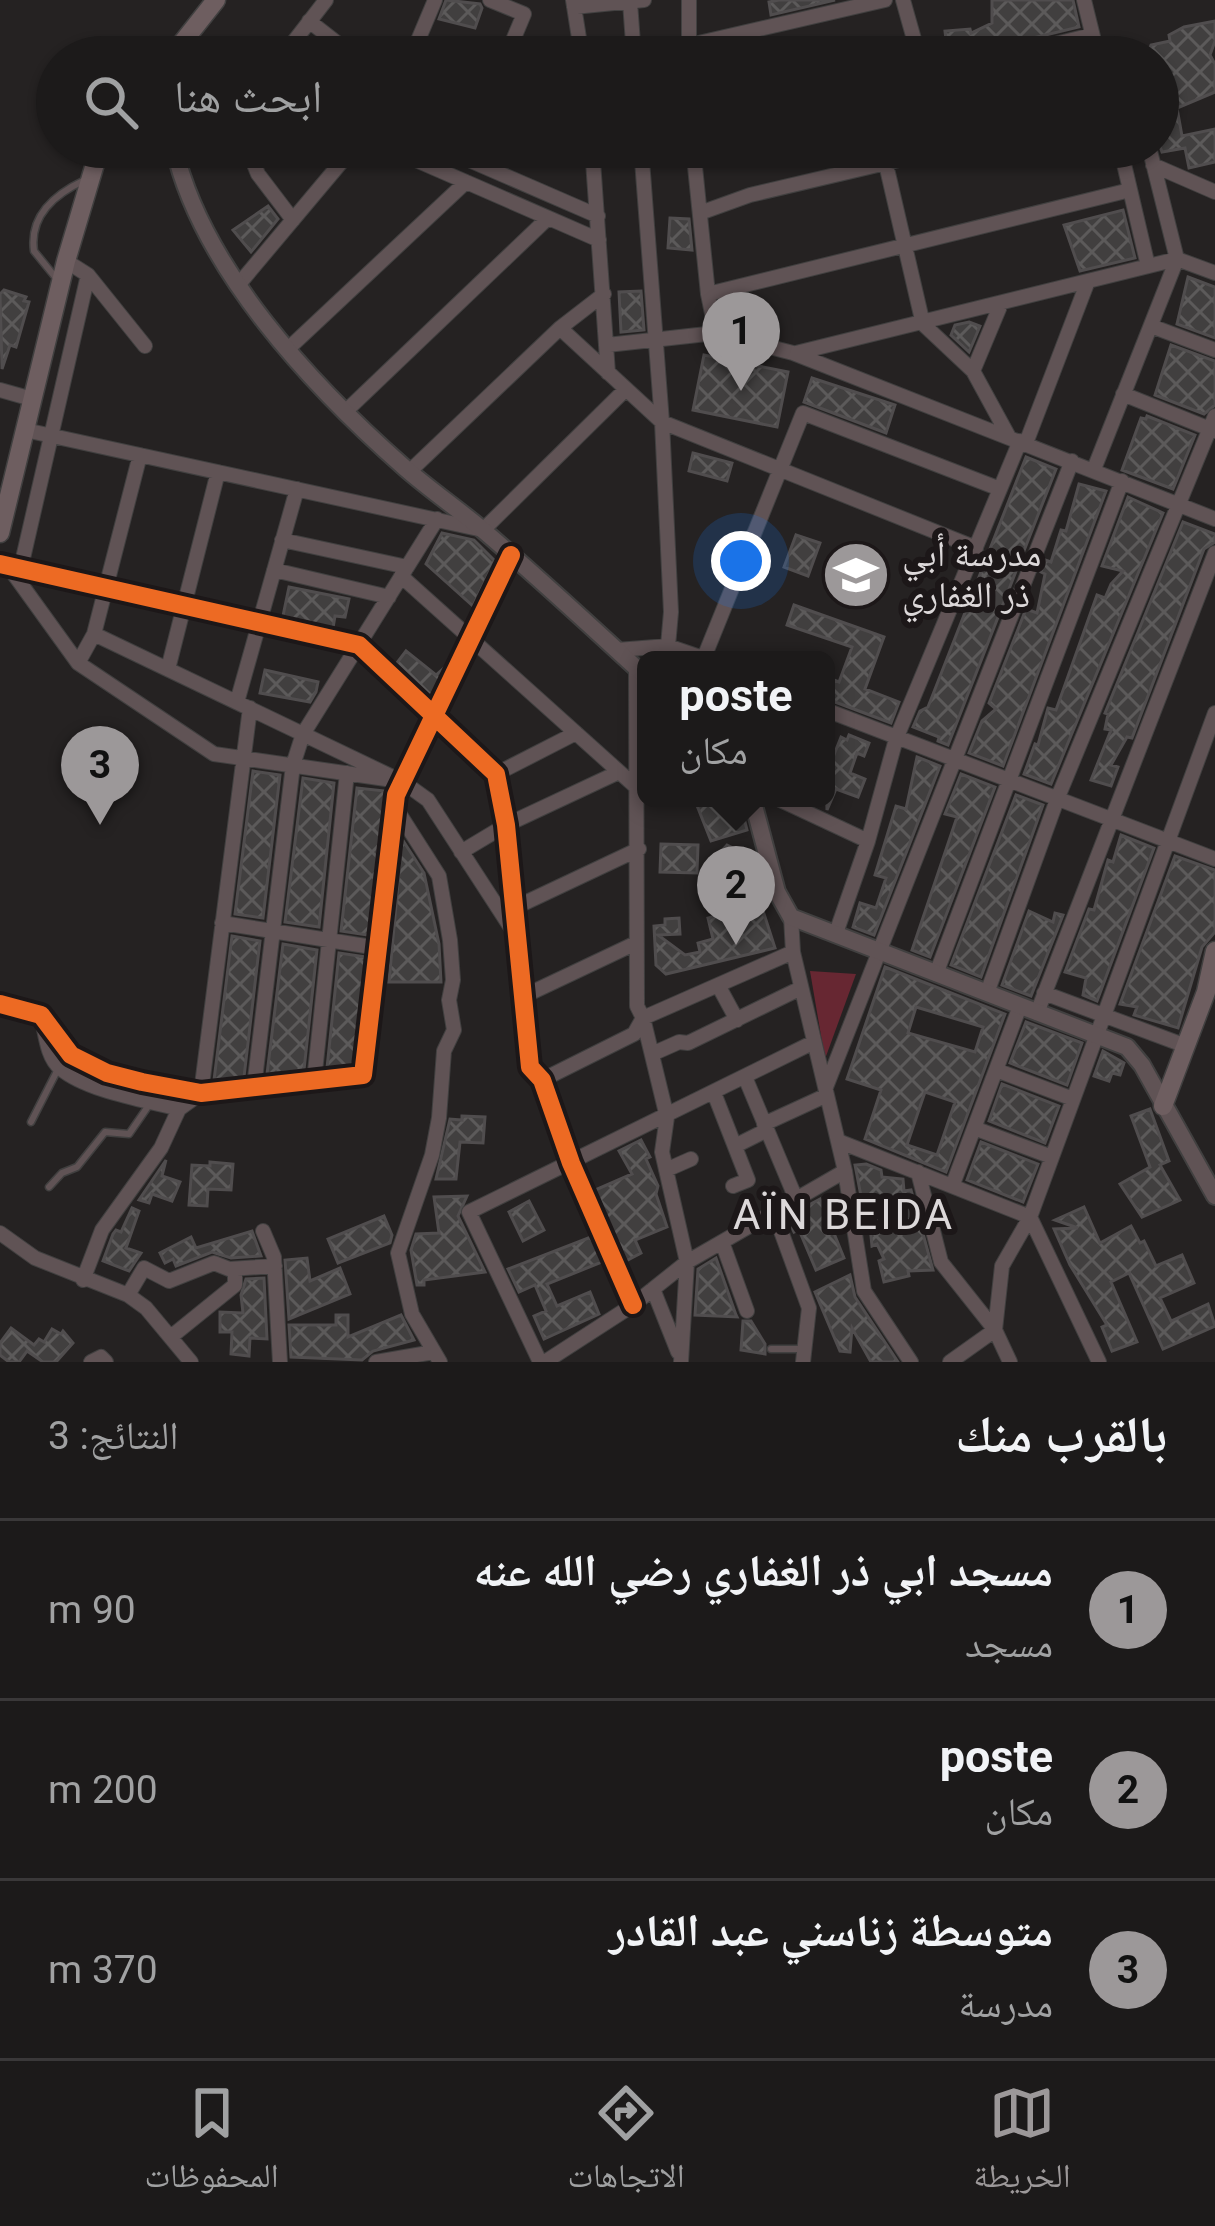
<!DOCTYPE html>
<html lang="ar">
<head>
<meta charset="utf-8">
<style>
	:root { --surface:#1c1a1a; --page:#252323; --text:#f1f3f6; --muted:#a0a1a2; --line:#3a3839; --accent:#9c9899 }
	body { margin:0; font-family:Roboto,"Noto Naskh Arabic",sans-serif; background:var(--page); color:var(--text); direction:rtl }
	.you { position:absolute; left:741px; top:561px; width:42px; height:42px; margin:-30px; border:9px solid #fff; border-radius:50%; background:#1a73e8; box-shadow:0 0 0 18px #1a73e833 }
	.badge { display:grid; place-items:center; width:78px; height:78px; border-radius:50%; background:var(--accent); color:#111; font-size:39px; font-weight:700 }
	.pin { position:absolute; translate:-50% -99px; filter:drop-shadow(0 3px 6px #0008) }
	.pin::after { content:''; position:absolute; top:63px; width:42px; height:36px; background:inherit; clip-path:polygon(0 0,100% 0,50% 100%) }
	.popup { position:absolute; left:637px; top:651px; width:198px; height:156px; box-sizing:border-box; display:grid; place-content:center; border-radius:18px; background:var(--surface); filter:drop-shadow(0 3px 9px #0005); font-size:39px; white-space:nowrap; color:var(--muted) }
	.popup b { font-size:45px; color:var(--text) }
	.popup::after { content:''; position:absolute; left:50%; top:100%; margin-left:-24px; border:24px solid transparent; border-top-color:var(--surface) }
	.list { margin:0; padding:0; list-style:none }
	h2 { display:flex; justify-content:space-between; align-items:center; height:156px; margin:0; padding:0 48px; font-size:51px }
	h2 small { font-size:39px; font-weight:400; color:var(--muted) }
	.list li { display:grid; grid-template-columns:78px 1fr auto; gap:36px; align-items:center; box-sizing:border-box; height:180px; padding:0 48px; border-top:3px solid var(--line) }
	.list b { display:block; font-size:45px; white-space:nowrap }
	.list p { margin:0; font-size:39px; white-space:nowrap; color:var(--muted) }
	.list em { font-size:39px; font-style:normal; color:var(--muted) }
	.icon { flex:none; width:66px; height:66px; fill:none; stroke:currentColor; stroke-width:2; stroke-linecap:round; stroke-linejoin:round }
	.map { position:relative; flex:none; width:1215px; height:1362px; overflow:hidden; direction:ltr }
	.search { position:absolute; background:var(--surface); box-shadow:0 3px 9px #0004; left:36px; right:36px; top:36px; height:132px; display:flex; align-items:center; gap:30px; box-sizing:border-box; padding:0 42px; border-radius:66px; color:var(--muted); font-size:45px }
	.sheet { height:696px; background:var(--surface) }
	nav { display:flex; justify-content:space-around; align-items:center; box-sizing:border-box; height:168px; border-top:3px solid var(--line); background:var(--surface); font-size:33px; color:var(--muted) }
	nav a { display:grid; justify-items:center; gap:6px }
	nav .on { color:var(--accent) }
	.map>svg:first-child { display:block }
	.garden { fill:#672732 }
	.building { fill:url(#building-cross-hatch); stroke:#504d4e; stroke-width:3; fill-rule:evenodd }
	.lines { fill:none; stroke-linecap:round; stroke-linejoin:round }
	.service-casing { stroke:#414040; stroke-width:9 }
	.minor-casing { stroke:#414040; stroke-width:16 }
	.tertiary-casing { stroke:#414040; stroke-width:20 }
	.secondary-casing { stroke:#414040; stroke-width:21 }
	.service { stroke:#605355; stroke-width:6 }
	.minor { stroke:#605355; stroke-width:14 }
	.tertiary { stroke:#605355; stroke-width:16 }
	.secondary { stroke:#6e5e60; stroke-width:18 }
	.cycleway-casing { stroke:#1c1718; stroke-width:26 }
	.cycleway { stroke:#ed6a23; stroke-width:18 }
	.labels { text-anchor:middle; dominant-baseline:central; stroke-width:12; stroke-linejoin:round; paint-order:stroke }
	.poi-label { font-size:36px; fill:#dcd8d9; stroke:#1c1718; text-anchor:start }
	.quarter-label { font-size:42px; letter-spacing:3px; fill:#dcd8d9; stroke:#1c1718 }
</style>
</head>
<body>
<div class="map">
<svg width="1215" height="1362" viewBox="0 0 1215 1362">
	<defs>
		<pattern id="building-cross-hatch" width="8" height="8" patternUnits="userSpaceOnUse" patternTransform="scale(3)"><rect width="8" height="8" fill="#413f3f"/><path d="M0 0l8 8M0 8l8-8" fill="none" stroke="#5c5a5a"/></pattern>
	</defs>
	<rect width="100%" height="100%" fill="#252222"/>
	<!-- garden -->
	<path class="garden" d="M 810,971 L 856,974 L 825,1059 Z"/>
	<!-- building -->
	<path class="building" d="M 446,0 L 480,4 L 482,8 L 475,28 L 439,19 Z
		M 835,0 L 771,15 L 769,2 L 779,0 Z
		M 992,0 L 1073,0 L 1079,27 L 1000,46 L 992,57 L 948,57 L 945,31 L 970,29 L 971,33 L 992,23 Z
		M 1215,21 L 1215,41 L 1210,55 L 1215,64 L 1215,92 L 1177,108 L 1182,136 L 1215,129 L 1215,162 L 1189,168 L 1185,148 L 1162,152 L 1158,141 L 1158,57 L 1146,57 L 1151,45 L 1170,41 L 1169,35 L 1184,27 Z
		M 268,206 L 278,219 L 251,252 L 233,230 Z
		M 1123,210 L 1135,258 L 1080,271 L 1064,225 Z
		M 670,218 L 689,219 L 692,250 L 668,248 Z
		M 1188,277 L 1215,287 L 1215,338 L 1177,324 Z
		M 4,290 L 26,297 L 24,301 L 29,302 L 16,347 L 10,345 L 2,369 L 0,294 Z
		M 641,291 L 644,330 L 621,332 L 619,292 Z
		M 969,322 L 980,326 L 969,352 L 951,335 L 955,325 Z
		M 1171,345 L 1215,361 L 1215,405 L 1204,414 L 1155,395 Z
		M 704,355 L 788,372 L 777,427 L 693,410 Z
		M 812,378 L 895,405 L 886,433 L 804,402 Z
		M 1147,416 L 1195,435 L 1173,489 L 1122,470 L 1141,418 L 1146,419 Z
		M 693,453 L 732,463 L 727,481 L 689,471 Z
		M 1026,457 L 1056,469 L 948,745 L 938,741 L 939,737 L 913,727 L 920,711 L 928,707 Z
		M 1079,484 L 1106,491 L 1003,766 L 969,753 L 982,721 L 996,709 L 989,703 L 1026,609 L 1037,613 L 1045,574 L 1041,572 L 1045,560 L 1051,562 L 1061,530 L 1066,531 Z
		M 1128,497 L 1163,513 L 1051,784 L 1024,774 L 1035,744 L 1038,745 L 1048,708 L 1056,710 L 1097,595 L 1105,598 L 1111,584 L 1123,571 L 1102,566 Z
		M 1183,522 L 1215,534 L 1215,542 L 1204,549 L 1132,738 L 1127,737 L 1111,765 L 1118,767 L 1111,786 L 1091,780 L 1111,730 L 1105,729 L 1108,714 L 1105,713 Z
		M 442,533 L 474,540 L 495,561 L 473,606 L 426,564 Z
		M 796,535 L 820,543 L 808,576 L 784,567 Z
		M 289,587 L 349,599 L 345,617 L 335,616 L 333,628 L 283,616 Z
		M 794,605 L 884,637 L 865,689 L 899,702 L 891,723 L 827,699 L 834,680 L 839,682 L 852,647 L 787,625 Z
		M 406,651 L 436,675 L 445,667 L 431,697 L 396,664 Z
		M 265,670 L 318,682 L 316,692 L 310,702 L 260,693 Z
		M 849,735 L 869,743 L 864,756 L 857,753 L 850,773 L 865,779 L 858,797 L 836,789 L 827,810 L 826,775 L 841,737 L 847,740 Z
		M 917,757 L 940,766 L 874,935 L 853,927 L 860,903 L 876,908 L 886,878 L 875,875 L 896,806 L 906,809 Z
		M 253,771 L 280,775 L 263,918 L 235,914 Z
		M 961,774 L 995,787 L 930,957 L 912,950 L 957,817 L 945,814 Z
		M 303,778 L 334,783 L 319,927 L 285,922 Z
		M 357,788 L 385,791 L 368,935 L 341,931 Z
		M 1016,795 L 1043,805 L 981,977 L 951,965 Z
		M 694,798 L 730,798 L 737,812 L 742,810 L 747,830 L 711,841 Z
		M 1121,835 L 1154,848 L 1097,1001 L 1083,995 L 1086,978 L 1065,972 L 1089,909 L 1094,910 L 1108,860 L 1113,862 Z
		M 402,839 L 424,873 L 439,944 L 441,982 L 389,982 Z
		M 661,844 L 698,845 L 697,873 L 660,872 Z
		M 727,845 L 749,856 L 738,877 L 758,871 L 763,887 L 756,889 L 775,948 L 666,974 L 656,965 L 654,926 L 665,925 L 665,919 L 679,918 L 680,934 L 658,935 L 685,955 L 700,952 L 698,943 L 713,939 L 708,918 L 738,910 L 731,866 L 722,869 L 717,856 Z
		M 1175,856 L 1215,870 L 1215,932 L 1202,947 L 1178,1028 L 1134,1015 L 1137,1007 L 1120,1004 Z
		M 1029,911 L 1053,922 L 1055,913 L 1063,915 L 1031,996 L 1002,985 Z
		M 232,936 L 260,941 L 244,1077 L 214,1080 Z
		M 283,944 L 317,950 L 304,1070 L 267,1074 Z
		M 339,953 L 366,957 L 353,1065 L 327,1068 Z
		M 885,967 L 1005,1014 L 946,1172 L 865,1139 L 881,1090 L 847,1079 ZM 916,1007 L 983,1027 L 975,1052 L 908,1033 ZM 925,1092 L 955,1102 L 937,1155 L 907,1145 Z
		M 1026,1022 L 1082,1043 L 1067,1085 L 1010,1063 Z
		M 1103,1051 L 1124,1063 L 1120,1075 L 1112,1073 L 1109,1081 L 1094,1076 Z
		M 1002,1084 L 1059,1106 L 1045,1143 L 989,1121 Z
		M 1150,1109 L 1169,1161 L 1160,1165 L 1180,1200 L 1142,1217 L 1120,1184 L 1150,1167 L 1131,1116 Z
		M 462,1116 L 485,1117 L 483,1143 L 460,1142 L 456,1179 L 436,1179 L 450,1119 L 462,1120 Z
		M 641,1140 L 650,1157 L 646,1159 L 658,1186 L 656,1194 L 667,1227 L 635,1240 L 641,1253 L 626,1261 L 595,1190 L 632,1174 L 619,1151 Z
		M 981,1142 L 1038,1164 L 1023,1202 L 967,1180 Z
		M 166,1160 L 162,1176 L 180,1182 L 172,1201 L 152,1194 L 149,1203 L 139,1200 Z
		M 210,1162 L 233,1164 L 231,1190 L 208,1189 L 207,1206 L 189,1205 L 192,1165 L 210,1166 Z
		M 866,1164 L 881,1170 L 882,1177 L 903,1179 L 904,1191 L 911,1190 L 933,1270 L 908,1271 L 909,1276 L 884,1282 L 879,1261 L 884,1259 L 877,1244 L 872,1246 L 867,1195 L 861,1196 L 855,1165 Z
		M 467,1196 L 458,1216 L 485,1272 L 424,1280 L 424,1285 L 417,1285 L 411,1250 L 416,1234 L 439,1233 L 434,1197 Z
		M 820,1199 L 844,1258 L 816,1270 L 799,1230 L 794,1232 L 788,1218 L 806,1211 L 805,1207 Z
		M 529,1201 L 544,1230 L 523,1241 L 509,1212 Z
		M 1084,1207 L 1100,1243 L 1131,1226 L 1140,1243 L 1144,1241 L 1156,1266 L 1182,1255 L 1194,1283 L 1160,1298 L 1171,1321 L 1208,1304 L 1215,1326 L 1163,1349 L 1129,1273 L 1111,1282 L 1137,1342 L 1112,1351 L 1102,1327 L 1107,1325 L 1070,1265 L 1054,1229 L 1078,1228 L 1055,1220 Z
		M 132,1208 L 139,1211 L 126,1248 L 141,1253 L 129,1271 L 103,1261 L 113,1234 L 116,1230 L 121,1232 Z
		M 384,1216 L 392,1235 L 390,1243 L 338,1263 L 328,1239 Z
		M 252,1231 L 261,1256 L 231,1258 L 212,1252 L 176,1266 L 173,1259 L 165,1263 L 160,1253 L 191,1237 L 196,1248 Z
		M 591,1237 L 602,1262 L 547,1284 L 557,1306 L 590,1292 L 599,1314 L 544,1339 L 534,1316 L 546,1311 L 535,1285 L 519,1292 L 508,1269 Z
		M 307,1258 L 310,1281 L 340,1268 L 350,1294 L 289,1319 L 285,1260 Z
		M 716,1258 L 736,1315 L 737,1317 L 695,1315 L 698,1269 Z
		M 850,1275 L 855,1297 L 898,1362 L 871,1362 L 852,1328 L 850,1352 L 840,1351 L 815,1292 Z
		M 264,1278 L 267,1339 L 250,1338 L 249,1356 L 231,1354 L 232,1332 L 220,1332 L 220,1312 L 243,1313 L 241,1295 L 246,1279 Z
		M 336,1315 L 348,1315 L 348,1337 L 401,1315 L 414,1340 L 373,1351 L 362,1360 L 291,1357 L 289,1325 L 336,1325 Z
		M 743,1321 L 751,1321 L 765,1344 L 765,1354 L 741,1350 Z
		M 11,1328 L 34,1345 L 39,1339 L 44,1342 L 52,1329 L 61,1334 L 63,1331 L 73,1343 L 56,1362 L 43,1362 L 27,1351 L 19,1362 L 9,1362 L 0,1355 L 0,1343 Z"/>
	<g class="lines">
		<defs>
			<path id="service" d="M 56,278 L 34,251 C 29,215 55,194 85,180
				M 31,1122 L 57,1071
				M 49,1187 L 62,1173 L 77,1167 L 105,1132 L 129,1134 L 149,1105
				M 771,1349 L 800,1349"/>
			<path id="minor" d="M 490,0 L 524,14 L 506,57
				M 573,0 L 582,57
				M 689,0 L 689,57
				M 903,0 L 919,57
				M 1084,0 L 1098,57
				M 630,2 L 634,57
				M 574,7 L 644,0
				M 309,21 L 355,57
				M 690,45 L 885,0
				M 282,57 L 326,0
				M 411,57 L 435,0
				M 1003,57 L 1092,35
				M 247,147 L 258,174 L 293,220
				M 386,147 L 599,240
				M 439,147 L 598,216
				M 592,147 L 608,373
				M 641,147 L 662,422 L 671,612 L 668,646
				M 693,147 L 708,294 L 716,333
				M 882,147 L 923,324 L 973,371 L 1009,437
				M 1120,147 L 1148,266
				M 1153,165 L 1215,192
				M 700,213 L 750,195 L 954,147
				M 66,261 L 88,275 L 145,346
				M 239,284 L 354,147
				M 708,294 L 1130,190
				M 1151,326 L 1215,350
				M 560,328 L 662,422 L 976,548
				M 607,345 L 716,333 L 793,353 L 1215,519
				M 289,348 L 466,182
				M 796,353 L 1177,259 L 1215,273
				M 973,371 L 1001,304
				M 0,390 L 32,399
				M 1123,394 L 1215,431
				M 346,411 L 548,218
				M 25,430 L 483,530 L 626,389
				M 1026,443 L 1088,281
				M 1094,469 L 1177,259 L 1149,147
				M 409,472 L 560,328 L 604,294
				M 282,540 L 407,567
				M 0,564 L 359,645 L 496,774 L 506,825 L 530,1067 L 542,1080 L 571,1163 L 633,1305
				M 8,566 L 78,663 L 214,754 L 386,779
				M 21,567 L 88,275
				M 274,570 L 389,597
				M 401,576 L 635,786
				M 94,634 L 403,782 L 428,800 L 513,931
				M 617,650 L 668,646 L 709,660
				M 703,660 L 803,413 L 1000,489
				M 78,663 L 94,634 L 140,455
				M 636,668 L 637,1006 L 643,1018 L 667,1117 L 662,1152 L 687,1262 L 681,1362
				M 168,669 L 218,472
				M 237,702 L 297,489
				M 826,710 L 1215,859
				M 496,774 L 576,733
				M 776,798 L 868,841
				M 395,807 L 439,876 L 450,940 L 453,980 L 449,1000 L 454,1030 L 444,1051 L 439,1118 L 432,1155 L 398,1253 L 412,1314 L 440,1362
				M 461,852 L 506,825 L 619,772
				M 514,908 L 639,849
				M 791,917 L 793,952 L 845,1171 L 864,1291 L 911,1362
				M 222,923 L 378,948
				M 836,933 L 868,841 L 896,739 L 1020,441
				M 936,974 L 1122,481
				M 718,985 L 737,1020
				M 987,993 L 1058,797 L 1215,416
				M 1044,993 L 1186,1046
				M 522,997 L 636,943
				M 0,1004 L 41,1015 L 71,1055 L 107,1073 L 142,1082 L 201,1093 L 363,1075 L 396,795 L 511,555
				M 1037,1013 L 1215,553
				M 43,1024 C 46,1038 48,1058 60,1068 C 87,1091 145,1100 179,1109
				M 652,1054 L 679,1042 L 688,1043 L 801,988
				M 996,1070 L 1073,1099
				M 745,1077 L 796,1199
				M 542,1080 L 634,1034 L 643,1018 L 793,952
				M 314,1081 L 347,773
				M 254,1087 L 293,765 L 303,734 L 437,519
				M 826,1087 L 1072,461
				M 714,1093 L 748,1180 L 733,1186
				M 764,1124 L 827,1095
				M 974,1128 L 1052,1157
				M 838,1141 L 1030,1217 L 1099,1362
				M 737,1145 L 767,1130
				M 666,1170 L 691,1159
				M 918,1172 L 941,1262 L 995,1330 L 1010,1362
				M 953,1184 L 1020,1006
				M 774,1212 L 809,1308 L 803,1362
				M 263,1231 L 274,1257 L 280,1362
				M 0,1233 L 35,1258 L 128,1295 L 146,1308 L 191,1362
				M 722,1242 L 747,1311
				M 83,1280 L 102,1230 L 161,1148 L 179,1109 L 201,1093 L 250,708
				M 653,1289 L 678,1352
				M 128,1295 L 144,1268 L 169,1281 L 214,1263 L 229,1269 L 275,1266
				M 172,1336 L 235,1285 L 235,1269
				M 91,1362 L 101,1357 L 106,1362
				M 376,1362 L 434,1352
				M 540,1362 L 469,1212 L 814,1042
				M 545,1362 L 633,1305 L 687,1262 L 845,1171
				M 950,1362 L 995,1330 L 1002,1266 L 1030,1217 L 1215,713"/>
			<path id="tertiary" d="M 174,147 C 201,268 314,388 405,468 C 430,490 458,509 484,531 C 539,578 593,628 646,677
				M 752,798 L 777,892 L 791,917 L 1127,1047 L 1142,1065 L 1215,1196"/>
			<path id="secondary" d="M 171,57 L 216,0
				M 0,533 L 66,261 L 100,147
				M 1163,1106 L 1206,992 L 1215,951"/>
		</defs>
		<!-- service casing -->
		<use href="#service" class="service-casing"/>
		<!-- minor casing -->
		<use href="#minor" class="minor-casing"/>
		<!-- tertiary casing -->
		<use href="#tertiary" class="tertiary-casing"/>
		<!-- secondary casing -->
		<use href="#secondary" class="secondary-casing"/>
		<!-- service -->
		<use href="#service" class="service"/>
		<!-- minor -->
		<use href="#minor" class="minor"/>
		<!-- tertiary -->
		<use href="#tertiary" class="tertiary"/>
		<!-- secondary -->
		<use href="#secondary" class="secondary"/>
		<defs>
			<path id="cycleway" d="M 0,564 L 359,645 L 496,774 L 506,825 L 530,1067 L 542,1080 L 571,1163 L 633,1305
				M 0,1004 L 41,1015 L 71,1055 L 107,1073 L 142,1082 L 201,1093 L 363,1075 L 396,795 L 511,555"/>
		</defs>
		<!-- cycleway casing -->
		<use href="#cycleway" class="cycleway-casing"/>
		<!-- cycleway -->
		<use href="#cycleway" class="cycleway"/>
	</g>
	<!-- icons -->
	<defs>
		<symbol id="school-disc" viewBox="-11 -11 22 22"><circle r="9.5" fill="#9c9899" stroke="#1c1718"/><path d="M0-5L7-2L0 1L-7-2ZM-4 1L0 2.5L4 1V4Q0 6-4 4Z" fill="#fff"/></symbol>
	</defs>
	<g fill-rule="evenodd">
		<use href="#school-disc" x="818" y="537" width="76" height="76"/>
	</g>
	<g class="labels">
		<!-- poi labels -->
		<g class="poi-label">
			<text x="902" y="554">مدرسة أبي<tspan x="902" dy="41">ذر الغفاري</tspan></text>
		</g>
		<!-- quarter labels -->
		<g class="quarter-label">
			<text x="844" y="1214">AÏN BEIDA</text>
		</g>
	</g>
</svg>
<div class="you"></div>
<div class="pin badge" style="left:741px;top:391px">1</div>
<div class="pin badge" style="left:736px;top:945px">2</div>
<div class="popup"><b>poste</b>مكان</div>
<div class="pin badge" style="left:100px;top:825px">3</div>
<div class="search"><svg class="icon" aria-label="search" viewBox="0 0 24 24"><circle cx="10" cy="10" r="6"/><path d="M15 15l6 6"/></svg>ابحث هنا</div>
</div>
<section class="sheet">
<h2>بالقرب منك<small>النتائج: 3</small></h2>
<ul class="list">
<li><span class="badge">1</span><div><b>مسجد ابي ذر الغفاري رضي الله عنه</b><p>مسجد</p></div><em>90 m</em></li>
<li><span class="badge">2</span><div><b>poste</b><p>مكان</p></div><em>200 m</em></li>
<li><span class="badge">3</span><div><b>متوسطة زناسني عبد القادر</b><p>مدرسة</p></div><em>370 m</em></li>
</ul>
</section>
<nav>
<a class="on"><svg class="icon" aria-label="map" viewBox="0 0 24 24"><path d="M3 6l6-2 6 2 6-2v14l-6 2-6-2-6 2zM9 4v14M15 6v14"/></svg>الخريطة</a>
<a><svg class="icon" aria-label="directions" viewBox="0 0 24 24"><path d="M12 3l9 9-9 9-9-9zM9 14v-3h6M13 9l2 2-2 2"/></svg>الاتجاهات</a>
<a><svg class="icon" aria-label="saved" viewBox="0 0 24 24"><path d="M7 4h10v16l-5-4-5 4z"/></svg>المحفوظات</a>
</nav>
</body>
</html>
